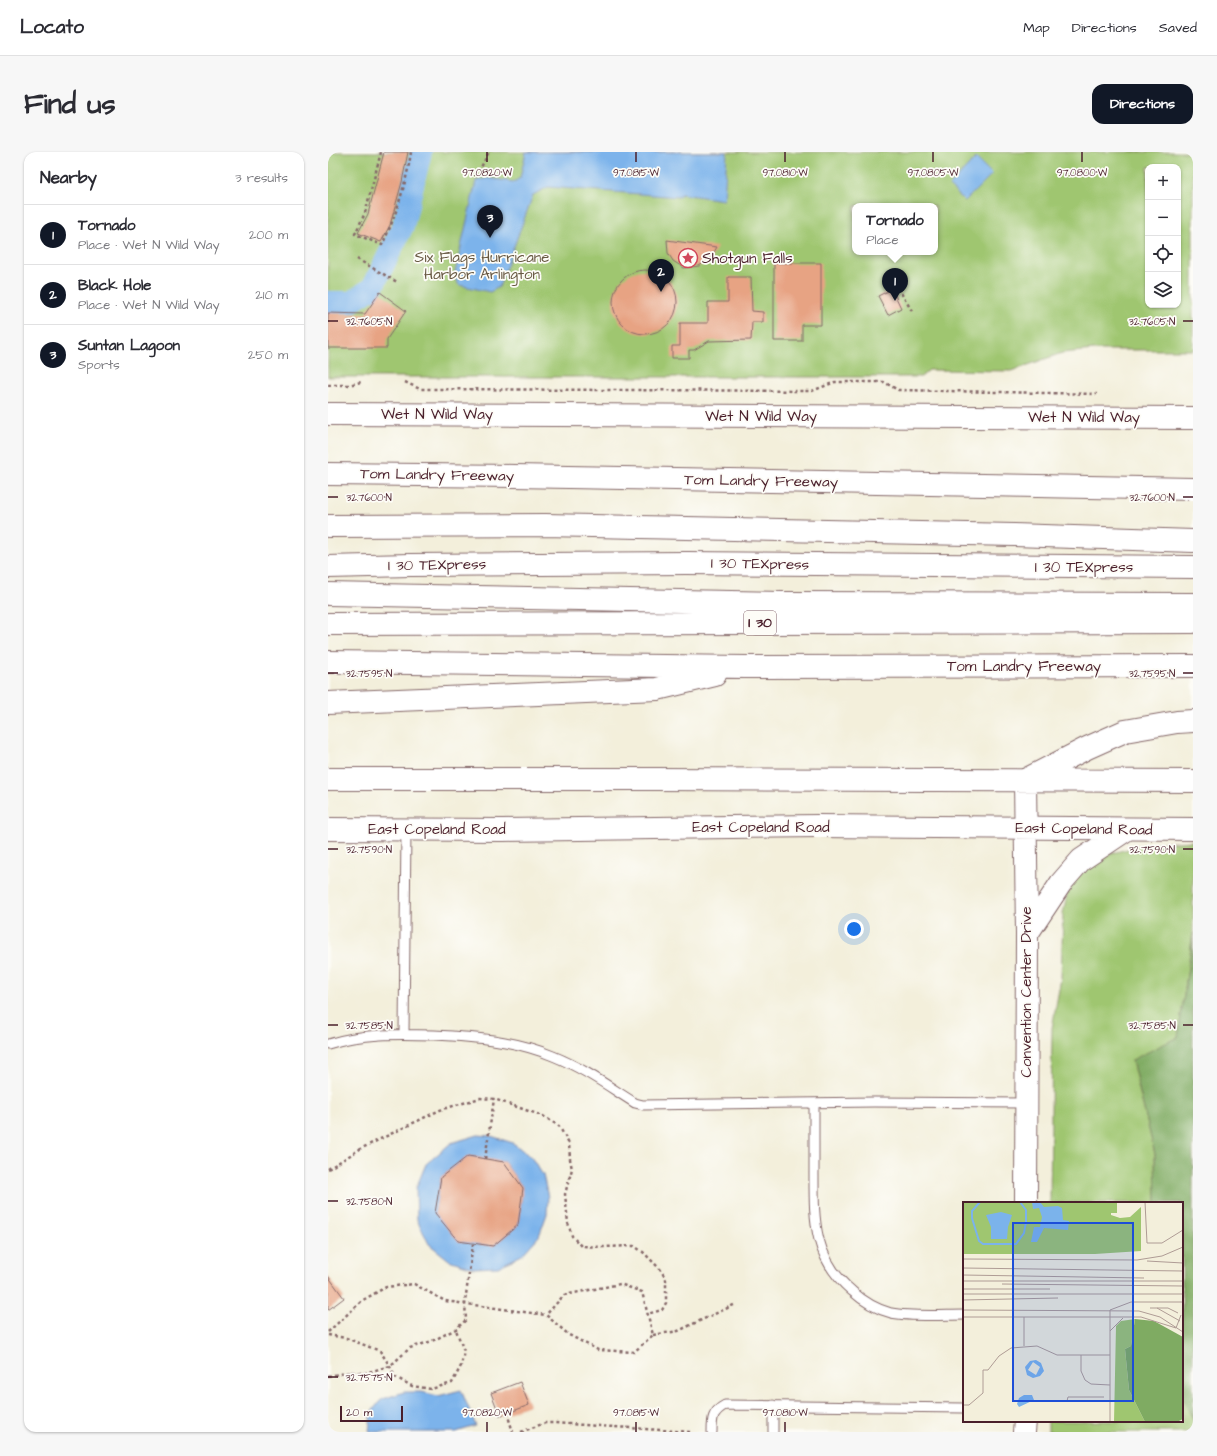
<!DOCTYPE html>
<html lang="en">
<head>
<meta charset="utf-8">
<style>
	:root { --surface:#fff; --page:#f7f7f7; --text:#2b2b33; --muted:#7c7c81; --line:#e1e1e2; --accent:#111827 }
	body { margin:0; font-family:"Architects Daughter",sans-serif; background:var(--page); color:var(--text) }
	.controls { position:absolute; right:12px; top:12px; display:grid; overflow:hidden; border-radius:8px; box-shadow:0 1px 3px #0004 }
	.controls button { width:36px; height:36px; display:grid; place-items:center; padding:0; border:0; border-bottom:1px solid var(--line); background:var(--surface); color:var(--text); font:20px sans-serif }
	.scale { position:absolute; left:12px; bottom:10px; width:63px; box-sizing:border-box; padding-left:4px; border:2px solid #4a1f2b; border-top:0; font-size:11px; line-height:14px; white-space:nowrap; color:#4a1f2b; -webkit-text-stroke:3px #fdfcf7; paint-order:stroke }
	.you { position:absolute; left:526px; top:777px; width:14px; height:14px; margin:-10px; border:3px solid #fff; border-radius:50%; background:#1a73e8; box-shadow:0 0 0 6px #1a73e833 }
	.badge { display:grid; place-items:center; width:26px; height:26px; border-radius:50%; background:var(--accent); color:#fff; font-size:13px; font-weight:700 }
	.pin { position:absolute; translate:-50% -33px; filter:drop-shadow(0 1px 2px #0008) }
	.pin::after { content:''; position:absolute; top:21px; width:14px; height:12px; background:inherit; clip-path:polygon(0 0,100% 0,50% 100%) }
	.popup { position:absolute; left:524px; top:51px; width:86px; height:52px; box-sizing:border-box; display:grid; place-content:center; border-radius:8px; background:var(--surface); filter:drop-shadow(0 1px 3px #0005); font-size:13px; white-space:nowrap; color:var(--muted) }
	.popup b { font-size:15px; color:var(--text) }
	.popup::after { content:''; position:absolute; left:50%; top:100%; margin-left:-8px; border:8px solid transparent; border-top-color:var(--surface) }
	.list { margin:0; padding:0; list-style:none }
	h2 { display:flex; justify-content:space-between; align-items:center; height:52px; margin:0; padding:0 16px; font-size:17px }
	h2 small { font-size:13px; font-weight:400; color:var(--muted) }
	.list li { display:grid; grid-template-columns:26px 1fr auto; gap:12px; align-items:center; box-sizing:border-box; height:60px; padding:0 16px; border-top:1px solid var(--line) }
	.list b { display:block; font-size:15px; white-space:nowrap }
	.list p { margin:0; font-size:13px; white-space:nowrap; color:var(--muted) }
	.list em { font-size:13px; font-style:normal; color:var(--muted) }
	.icon { flex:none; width:22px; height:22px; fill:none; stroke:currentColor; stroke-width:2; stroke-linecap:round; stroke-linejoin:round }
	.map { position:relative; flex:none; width:865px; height:1280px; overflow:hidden; border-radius:12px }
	header { display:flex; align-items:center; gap:24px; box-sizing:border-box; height:56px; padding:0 20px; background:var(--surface); border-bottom:1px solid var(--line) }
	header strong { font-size:19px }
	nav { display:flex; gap:22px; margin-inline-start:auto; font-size:14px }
	.intro { display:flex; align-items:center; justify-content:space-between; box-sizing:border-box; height:96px; padding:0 24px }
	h1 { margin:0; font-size:28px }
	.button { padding:10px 18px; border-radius:12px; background:var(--accent); color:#fff; font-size:14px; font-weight:700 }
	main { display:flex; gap:24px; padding:0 24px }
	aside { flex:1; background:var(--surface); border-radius:12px; box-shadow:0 1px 3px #0004 }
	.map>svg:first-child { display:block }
	.green { fill:#9fc670; stroke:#74724e; fill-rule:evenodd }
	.forest { fill:#7fab62; stroke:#646546 }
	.water { fill:#7bb3eb; stroke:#62698b; fill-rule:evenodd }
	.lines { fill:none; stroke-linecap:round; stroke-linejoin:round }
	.canal { stroke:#7bb3eb; stroke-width:22 }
	.building { fill:#e7a383 }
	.service-casing { stroke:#856869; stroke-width:11 }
	.secondary-casing { stroke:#856869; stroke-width:24 }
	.motorway-casing { stroke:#856869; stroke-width:24 }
	.path { stroke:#856869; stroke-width:2.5; stroke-dasharray:3 3; stroke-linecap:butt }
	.service { stroke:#fff; stroke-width:9 }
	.secondary { stroke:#fff; stroke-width:22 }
	.motorway { stroke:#fff; stroke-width:22 }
	.ticks { fill:none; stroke:#4a1f2b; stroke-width:1.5 }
	.labels { text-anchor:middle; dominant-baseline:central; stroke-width:3.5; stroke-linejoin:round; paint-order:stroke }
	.shield { fill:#fdfcf7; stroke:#806168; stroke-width:1 }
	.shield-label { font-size:14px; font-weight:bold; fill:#4a1f2b }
	.park-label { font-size:15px; fill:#685943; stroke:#fdfcf7 }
	.poi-label { font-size:15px; fill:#4a1f2b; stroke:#fdfcf7; text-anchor:start }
	.street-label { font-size:15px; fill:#4a1f2b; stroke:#fdfcf7 }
	.inset-river { fill:none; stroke:#7bb3eb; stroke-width:2 }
	.inset-road { fill:none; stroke:#af9c95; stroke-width:1 }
	.view { fill:#1d4ed8; fill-opacity:0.15; stroke:#1d4ed8; stroke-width:2 }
	.inset-edge { fill:none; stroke:#4a1f2b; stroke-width:2 }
	.ticks-label { font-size:10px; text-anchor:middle; fill:#4a1f2b; stroke:#fdfcf7; stroke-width:3.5; stroke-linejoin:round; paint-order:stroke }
</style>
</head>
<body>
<header>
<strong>Locato</strong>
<nav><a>Map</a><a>Directions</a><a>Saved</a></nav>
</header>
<div class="intro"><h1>Find us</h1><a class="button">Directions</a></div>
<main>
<aside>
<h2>Nearby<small>3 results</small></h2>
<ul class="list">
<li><span class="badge">1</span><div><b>Tornado</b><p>Place · Wet N Wild Way</p></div><em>200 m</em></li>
<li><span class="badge">2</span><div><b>Black Hole</b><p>Place · Wet N Wild Way</p></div><em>210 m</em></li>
<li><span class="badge">3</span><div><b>Suntan Lagoon</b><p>Sports</p></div><em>250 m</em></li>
</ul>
</aside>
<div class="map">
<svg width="865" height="1280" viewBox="0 0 865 1280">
	<rect width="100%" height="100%" fill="#fdfcf7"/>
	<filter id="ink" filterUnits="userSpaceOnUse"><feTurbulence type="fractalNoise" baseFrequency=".025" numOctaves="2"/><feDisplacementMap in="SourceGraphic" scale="8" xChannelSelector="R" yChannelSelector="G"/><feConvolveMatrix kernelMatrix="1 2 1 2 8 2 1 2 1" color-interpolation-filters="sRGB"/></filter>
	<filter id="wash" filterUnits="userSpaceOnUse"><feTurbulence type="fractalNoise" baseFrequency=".012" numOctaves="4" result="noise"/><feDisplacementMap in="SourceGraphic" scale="16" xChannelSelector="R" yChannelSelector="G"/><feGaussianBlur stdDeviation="0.9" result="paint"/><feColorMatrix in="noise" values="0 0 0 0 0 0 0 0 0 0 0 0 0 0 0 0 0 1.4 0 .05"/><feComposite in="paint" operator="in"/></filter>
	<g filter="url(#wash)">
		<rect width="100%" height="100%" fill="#f3efdb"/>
		<!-- green -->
		<path class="green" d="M 0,0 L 865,0 L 865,198 L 766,198 L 734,201 L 683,219 L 601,218 L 593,225 L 0,225 ZM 820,15 L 850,15 L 850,153 L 820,153 ZM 527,54 L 607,54 L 607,100 L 527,100 Z
			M 865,689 L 865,781 L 850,885 L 804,909 L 827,1002 L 828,1051 L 722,1051 L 724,876 L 733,826 L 735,762 L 739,742 L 746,726 L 780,702 L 808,695 L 833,691 Z
			M 854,1245 L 865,1267 L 865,1280 L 720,1280 L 720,1269 L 854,1269 Z"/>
		<!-- forest -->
		<path class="forest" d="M 865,781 L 865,1267 L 854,1245 L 854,1051 L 828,1051 L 827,1002 L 804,908 L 850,885 Z"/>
		<!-- water -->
		<path class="water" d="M 198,0 L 399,0 L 396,48 L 353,42 L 351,45 L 220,35 L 205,43 L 171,135 L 162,140 L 131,133 L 126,125 L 148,29 L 160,26 L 186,30 L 192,26 Z
			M 648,6 L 664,22 L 637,49 L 621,34 Z
			M 150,983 L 163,984 L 185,991 L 203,1005 L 215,1023 L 220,1045 L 219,1062 L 211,1084 L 194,1103 L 170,1115 L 145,1116 L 121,1108 L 101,1092 L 89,1068 L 88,1036 L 98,1012 L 123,991 ZM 140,1004 L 176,1010 L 195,1036 L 190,1073 L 165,1094 L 130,1089 L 107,1060 L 113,1025 Z
			M 133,1238 L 148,1274 L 128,1280 L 41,1280 L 43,1261 L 51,1250 L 55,1247 L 76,1240 L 94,1240 L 110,1244 Z"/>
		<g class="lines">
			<!-- canal -->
			<path class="canal" d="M 0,150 L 23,150 L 44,136 L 75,74 L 93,0"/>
		</g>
		<g id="blocks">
			<!-- building -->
			<path class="building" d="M 56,0 L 80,0 L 74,30 L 62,73 L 53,90 L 30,81 L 40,62 Z
				M 339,88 L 389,95 L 382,107 L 371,114 L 356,116 L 345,109 L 340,101 Z
				M 446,111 L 493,111 L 493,173 L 474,173 L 474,189 L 446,189 Z
				M285 150a32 32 0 1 1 64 0a32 32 0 1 1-64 0Z
				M 400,125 L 423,125 L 424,159 L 435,160 L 435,170 L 424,170 L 423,188 L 381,189 L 366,198 L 361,198 L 361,206 L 344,206 L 344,194 L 352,194 L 352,171 L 380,171 L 380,150 L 400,150 Z
				M 564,137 L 573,156 L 560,163 L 550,144 Z
				M 52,140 L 78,159 L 59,187 L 59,196 L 0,196 L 0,161 L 37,162 Z
				M 140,1004 L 176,1010 L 195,1036 L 190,1073 L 165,1094 L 130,1089 L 107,1061 L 113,1025 Z
				M 0,1124 L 16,1146 L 0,1158 Z
				M 192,1230 L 201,1253 L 172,1264 L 163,1241 Z"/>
		</g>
	</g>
	<g filter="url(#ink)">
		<use href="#blocks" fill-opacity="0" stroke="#856869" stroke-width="1"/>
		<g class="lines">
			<defs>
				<path id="service" d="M 76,882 L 78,678
					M 0,892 C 34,881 70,882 106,883 C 147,885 187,888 225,904 C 255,916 280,934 307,951 L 315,953 L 546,950 L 698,951
					M 486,951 C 486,974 486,997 486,1020 C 486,1068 485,1106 524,1139 C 535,1149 548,1157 563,1161 C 583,1165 615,1163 636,1163
					M 384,1280 C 384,1267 384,1260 397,1253 L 636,1256
					M 445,1280 L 445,1253"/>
				<path id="secondary" d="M 0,262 L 865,266
					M 0,627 L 326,627 L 865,629
					M 0,677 L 175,678 L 490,674 L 865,677
					M 699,782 L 733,731 L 753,708 L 798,678
					M 698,1051 L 699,782 L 697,628 L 759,596 L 797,579 L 849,570 L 865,569
					M 696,1280 L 697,1269"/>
				<path id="motorway" d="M 0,322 L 187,324 L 865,337
					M 0,374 L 217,373 L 686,383 L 865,389
					M 0,415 L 82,413 L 359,411 L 865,415
					M 0,442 L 454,451 L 865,452
					M 0,472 L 865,470
					M 0,510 L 418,515 L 865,514
					M 0,551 L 329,537 L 387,523"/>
			</defs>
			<!-- service casing -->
			<use href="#service" class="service-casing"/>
			<!-- secondary casing -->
			<use href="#secondary" class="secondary-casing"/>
			<!-- motorway casing -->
			<use href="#motorway" class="motorway-casing"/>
			<!-- path -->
			<path class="path" d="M 53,0 L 37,61 L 27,82 L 54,93 C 67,67 79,29 83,0
				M 148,25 L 161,0
				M 29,107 L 69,130
				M 565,139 L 570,136 L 584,159
				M 77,230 L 92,237 L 484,239 L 507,230 L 556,230 L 570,238 L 769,242
				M 0,233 L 21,233 L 33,230
				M 157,1007 L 166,947
				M 0,1017 L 32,997 L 112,958 L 152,946 L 166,947 L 215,964 L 231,974 L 241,992 L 242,1007 L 244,1017 L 237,1042 L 240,1071 L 244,1084 L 253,1094 L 275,1095 L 306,1094 L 315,1100 L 333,1118 L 338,1128 L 338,1151 L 334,1158 L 319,1162
				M 0,1180 L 35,1148 L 58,1135 L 86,1132 L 117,1149 L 218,1163 L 241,1183 L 270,1198 L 306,1200 L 325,1183 L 314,1140 L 292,1132 L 236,1143 L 218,1163
				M 0,1183 L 18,1186 L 52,1199 L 62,1214 L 67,1225 L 84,1234 L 103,1237 L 124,1231 L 133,1214 L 136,1199 L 128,1178
				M 325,1183 L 350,1179 L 408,1152
				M 0,1224 L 24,1220 L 37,1221 L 62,1214 L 82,1196 L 104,1189 L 128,1177 L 138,1168 L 137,1150 L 145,1092
				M 179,1261 L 185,1280
				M 193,1280 L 217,1271 L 226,1271 L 363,1280"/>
			<!-- service -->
			<use href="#service" class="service"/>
			<!-- secondary -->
			<use href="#secondary" class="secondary"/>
			<!-- motorway -->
			<use href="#motorway" class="motorway"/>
		</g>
	</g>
	<!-- ticks -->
	<path class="ticks" d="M 159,0 L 159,10M 308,0 L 308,10M 457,0 L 457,10M 605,0 L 605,10M 754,0 L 754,10M 0,169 L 10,169M 855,169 L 865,169M 0,345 L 10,345M 855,345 L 865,345M 0,521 L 10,521M 855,521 L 865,521M 0,697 L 10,697M 855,697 L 865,697M 0,873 L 10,873M 855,873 L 865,873M 0,1049 L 10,1049M 0,1225 L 10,1225M 159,1270 L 159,1280M 308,1270 L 308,1280M 457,1270 L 457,1280"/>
	<!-- icons -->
	<defs>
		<symbol id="sight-ring" viewBox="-11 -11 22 22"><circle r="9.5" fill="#fdfcf7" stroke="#d1495b" stroke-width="1.5"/><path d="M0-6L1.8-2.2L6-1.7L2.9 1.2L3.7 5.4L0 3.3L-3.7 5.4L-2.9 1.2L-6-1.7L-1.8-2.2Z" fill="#d1495b"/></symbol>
	</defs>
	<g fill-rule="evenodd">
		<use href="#sight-ring" x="349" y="95" width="22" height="22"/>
	</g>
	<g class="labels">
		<!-- shield labels -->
		<rect class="shield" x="416" y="459" width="32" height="24" rx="3"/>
		<g class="shield-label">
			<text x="432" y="471">I 30</text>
		</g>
		<!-- park labels -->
		<g class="park-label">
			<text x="154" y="105">Six Flags Hurricane<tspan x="154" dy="17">Harbor Arlington</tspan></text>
		</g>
		<!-- poi labels -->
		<g class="poi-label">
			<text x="374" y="106">Shotgun Falls</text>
		</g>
		<!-- street labels -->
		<g class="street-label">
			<text x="109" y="262">Wet N Wild Way</text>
			<text x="433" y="264">Wet N Wild Way</text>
			<text x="756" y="265">Wet N Wild Way</text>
			<text transform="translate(109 323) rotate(1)">Tom Landry Freeway</text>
			<text transform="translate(433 329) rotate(1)">Tom Landry Freeway</text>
			<text transform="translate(432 412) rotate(1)">I 30 TEXpress</text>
			<text transform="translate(109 413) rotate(-1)">I 30 TEXpress</text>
			<text x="756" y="415">I 30 TEXpress</text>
			<text x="696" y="514">Tom Landry Freeway</text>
			<text x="433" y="675">East Copeland Road</text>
			<text x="109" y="677">East Copeland Road</text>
			<text transform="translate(756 677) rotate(1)">East Copeland Road</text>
			<text transform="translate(698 840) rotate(-90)">Convention Center Drive</text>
		</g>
	</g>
	<!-- overview -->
	<g transform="translate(635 1050)">
		<rect width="220" height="220" fill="#f3efdb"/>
		<path d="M 0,0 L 154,0 L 154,11 L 148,11 L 148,13 L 157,16 L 167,15 L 178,5 L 178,49 L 132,52 L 0,52 ZM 172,117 L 168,144 L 162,147 L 166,188 L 182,220 L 151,220 L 153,124 L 158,119 Z" fill="#9fc670"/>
		<path d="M 172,117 L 191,119 L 220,135 L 220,217 L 214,220 L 182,220 L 166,188 L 162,147 L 168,144 Z" fill="#7fab62"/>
		<path d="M 69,0 L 77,0 L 81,5 L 95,4 L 99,6 L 100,18 L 106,19 L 105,28 L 81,26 L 74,40 L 68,40 L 71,25 L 77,25 L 79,15 L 76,6 L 70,7 ZM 38,10 L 49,13 L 45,25 L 44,37 L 28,37 L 28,25 L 23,13 ZM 73,158 L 78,161 L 81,169 L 77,174 L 70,176 L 64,173 L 62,165 L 67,159 ZM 70,160 L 77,165 L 73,173 L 65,168 ZM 61,193 L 69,193 L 71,198 L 56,205 L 54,202 L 56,196 Z" fill="#7bb3eb" fill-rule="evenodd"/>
		<path class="inset-river" d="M 17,0 L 9,9 L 9,16 L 16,39 L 20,42 L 53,42 L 61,31 L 63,20 L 63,8 L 57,0"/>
		<path class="inset-road" d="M 182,0 L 184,41 L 199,41 L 220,28M 0,57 L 174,58 L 199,54 L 220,45M 184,59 L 220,61M 0,66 L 220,69M 0,73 L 181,76M 0,79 L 220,79M 39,82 L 220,84M 0,87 L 87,87M 0,92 L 220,92M 0,98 L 95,96M 187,106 L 205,106 L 215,111M 194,106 L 217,119M 0,108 L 176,109 L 197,115 L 220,130M 0,115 L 178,115 L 213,126M 213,126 L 218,113M 147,129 L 160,116M 61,144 L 61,115M 118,153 L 118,169 L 122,178 L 128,182 L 147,183M 104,199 L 105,195 L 141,195M 0,203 L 6,203 L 20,191 L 20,168 L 25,168 L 36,154 L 48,146 L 74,144 L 94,153 L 147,153M 147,220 L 147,108 L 168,100 L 220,100"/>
		<path class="view" d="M 50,21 L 170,21 L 170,199 L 50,199 Z"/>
		<rect width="220" height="220" class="inset-edge"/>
	</g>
	<g class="ticks-label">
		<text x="159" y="24">97.0820°W</text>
		<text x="308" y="24">97.0815°W</text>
		<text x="457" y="24">97.0810°W</text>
		<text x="605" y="24">97.0805°W</text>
		<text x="754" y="24">97.0800°W</text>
		<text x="41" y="173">32.7605°N</text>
		<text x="824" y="173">32.7605°N</text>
		<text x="41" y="349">32.7600°N</text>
		<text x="824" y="349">32.7600°N</text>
		<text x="41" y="525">32.7595°N</text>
		<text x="824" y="525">32.7595°N</text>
		<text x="41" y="701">32.7590°N</text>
		<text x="824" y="701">32.7590°N</text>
		<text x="41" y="877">32.7585°N</text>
		<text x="824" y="877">32.7585°N</text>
		<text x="41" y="1053">32.7580°N</text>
		<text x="41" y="1229">32.7575°N</text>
		<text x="159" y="1264">97.0820°W</text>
		<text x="308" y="1264">97.0815°W</text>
		<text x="457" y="1264">97.0810°W</text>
	</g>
</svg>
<div class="controls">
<button>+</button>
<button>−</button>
<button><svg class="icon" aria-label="locate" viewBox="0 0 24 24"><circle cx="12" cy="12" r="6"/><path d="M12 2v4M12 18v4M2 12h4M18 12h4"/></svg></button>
<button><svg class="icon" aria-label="layers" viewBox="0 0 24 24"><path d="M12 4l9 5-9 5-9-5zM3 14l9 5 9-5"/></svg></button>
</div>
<div class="scale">20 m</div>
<div class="you"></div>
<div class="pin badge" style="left:567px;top:149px">1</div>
<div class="popup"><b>Tornado</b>Place</div>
<div class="pin badge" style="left:333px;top:140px">2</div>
<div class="pin badge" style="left:162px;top:86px">3</div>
</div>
</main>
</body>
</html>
